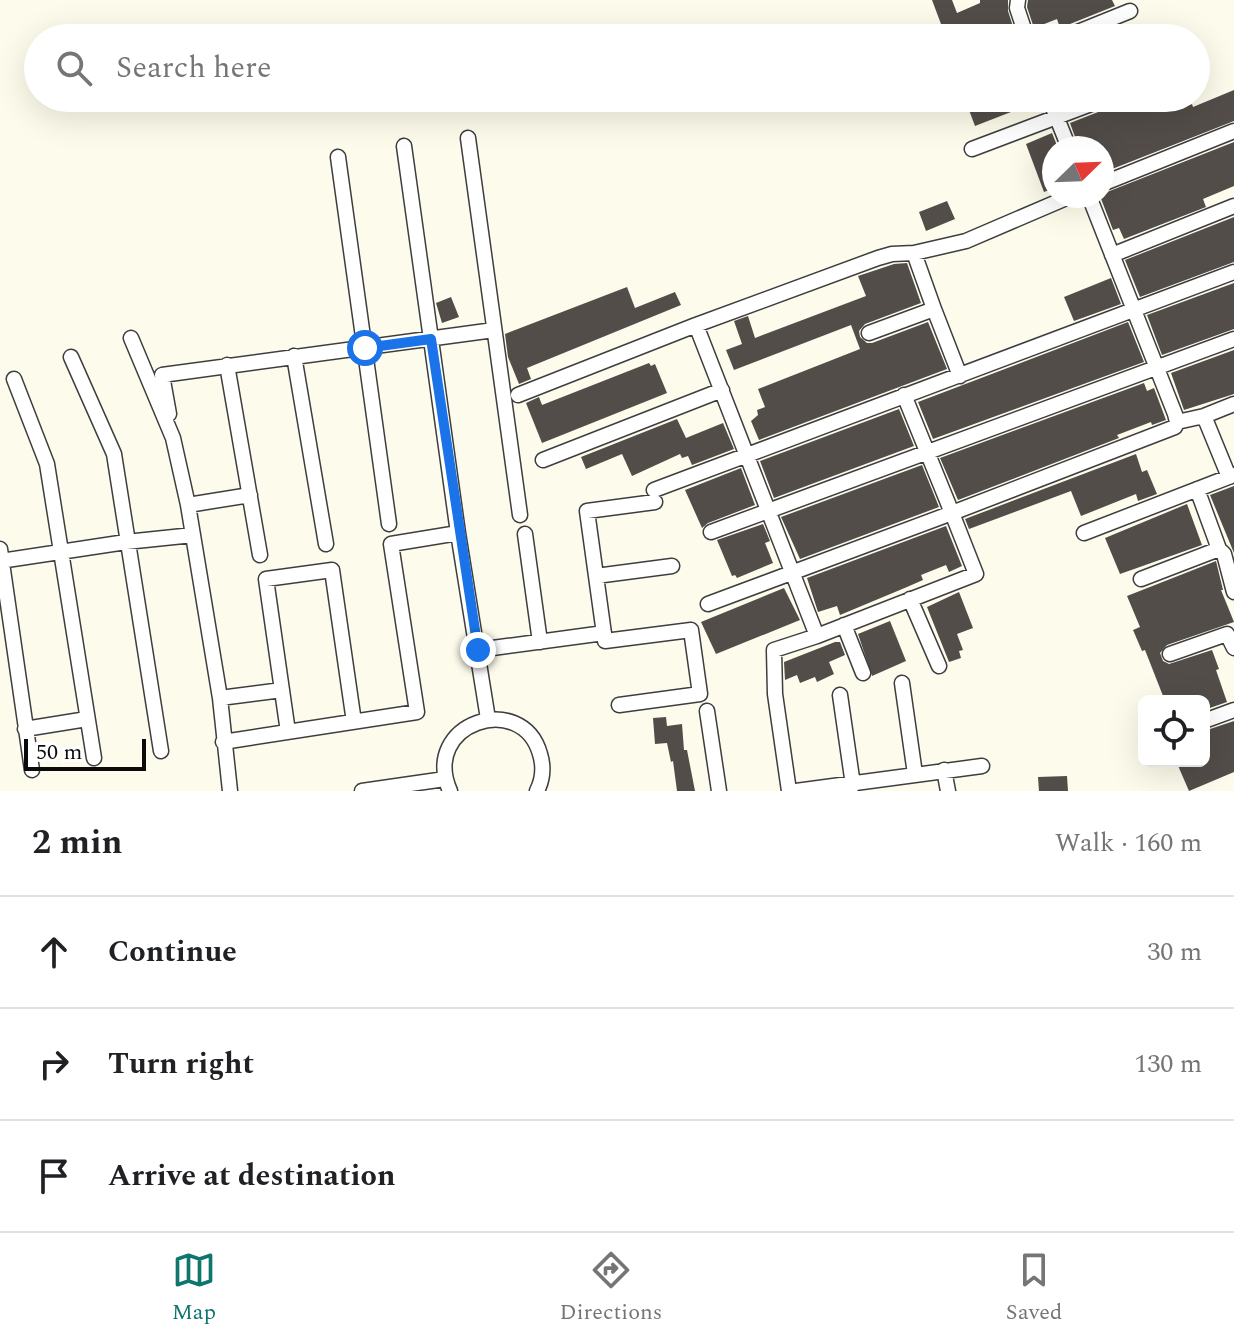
<!DOCTYPE html>
<html lang="en">
<head>
<meta charset="utf-8">
<style>
	:root { --surface:#fff; --page:#f6f6f6; --text:#202124; --muted:#757577; --line:#e0e0e0; --accent:#0f766e }
	body { margin:0; font-family:Spectral,serif; background:var(--page); color:var(--text) }
	.controls { position:absolute; right:24px; bottom:24px; display:grid; overflow:hidden; border-radius:12px; box-shadow:0 8px 32px #0002 }
	.controls button { width:72px; height:72px; display:grid; place-items:center; padding:0; border:0; border-bottom:2px solid var(--line); background:var(--surface); color:var(--text); font:40px sans-serif }
	.compass { position:absolute; left:1042px; top:136px; width:72px; height:72px; border-radius:50%; background:var(--surface); box-shadow:0 8px 32px #0002; rotate:67deg }
	.scale { position:absolute; left:24px; bottom:20px; width:122px; box-sizing:border-box; padding-left:8px; border:4px solid #0b0b0b; border-top:0; font-size:22px; line-height:28px; white-space:nowrap; color:#0b0b0b; -webkit-text-stroke:6px #fff; paint-order:stroke }
	.stop { position:absolute; width:24px; height:24px; margin:-18px; border:6px solid #1a73e8; border-radius:50%; background:#fff }
	.stop.end { background:#1a73e8; border-color:#fff; box-shadow:0 2px 8px #0008 }
	.list { margin:0; padding:0; list-style:none }
	h2 { display:flex; justify-content:space-between; align-items:center; height:104px; margin:0; padding:0 32px; font-size:34px }
	h2 small { font-size:26px; font-weight:400; color:var(--muted) }
	.list li { display:grid; grid-template-columns:52px 1fr auto; gap:24px; align-items:center; box-sizing:border-box; height:112px; padding:0 32px; border-top:2px solid var(--line) }
	.list b { display:block; font-size:30px; white-space:nowrap }
	.list em { font-size:26px; font-style:normal; color:var(--muted) }
	.icon { flex:none; width:44px; height:44px; fill:none; stroke:currentColor; stroke-width:2; stroke-linecap:round; stroke-linejoin:round }
	.map { position:relative; flex:none; width:1234px; height:791px; overflow:hidden }
	.search { position:absolute; background:var(--surface); box-shadow:0 8px 32px #0002; left:24px; right:24px; top:24px; height:88px; display:flex; align-items:center; gap:20px; box-sizing:border-box; padding:0 28px; border-radius:44px; color:var(--muted); font-size:30px }
	.sheet { height:440px; background:var(--surface) }
	nav { display:flex; justify-content:space-around; align-items:center; box-sizing:border-box; height:112px; border-top:2px solid var(--line); background:var(--surface); font-size:22px; color:var(--muted) }
	nav a { display:grid; justify-items:center; gap:4px }
	nav .on { color:var(--accent) }
	.map>svg:first-child { display:block }
	.building { fill:#534d49 }
	.lines { fill:none; stroke-linecap:round; stroke-linejoin:round }
	.street-casing { stroke:#3e3e3e; stroke-width:17 }
	.street { stroke:#fff; stroke-width:14 }
	.route { stroke:#1a73e8; stroke-width:10 }
</style>
</head>
<body>
<div class="map">
<svg width="1234" height="791" viewBox="0 0 1234 791">
	<rect width="100%" height="100%" fill="#fdfbeb"/>
	<!-- building -->
	<path class="building" d="M 932,0 L 952,0 L 957,13 L 980,3 L 980,0 L 1008,0 L 1008,11 L 1016,36 L 938,38 L 934,28 L 941,24 Z
		M 1028,0 L 1112,0 L 1115,6 L 1060,28 L 1057,19 L 1034,28 L 1027,7 Z
		M 1114,28 L 1119,38 L 1090,38 Z
		M 1234,90 L 1234,121 L 1102,173 L 1102,148 L 1079,148 L 1070,123 L 1111,107 L 1117,98 L 1126,98 L 1127,103 L 1139,98 L 1172,98 L 1177,110 L 1192,104 L 1193,107 Z
		M 956,98 L 1039,98 L 1039,101 L 975,126 L 969,110 L 961,112 Z
		M 1052,133 L 1058,148 L 1054,148 L 1054,188 L 1044,192 L 1026,144 Z
		M 1234,142 L 1234,186 L 1203,199 L 1206,207 L 1124,239 L 1119,228 L 1113,230 L 1100,196 L 1102,194 Z
		M 947,201 L 955,219 L 926,231 L 919,212 Z
		M 1234,217 L 1234,262 L 1140,297 L 1125,260 Z
		M 907,263 L 921,303 L 865,324 L 859,331 L 860,337 L 867,343 L 872,343 L 928,322 L 947,369 L 759,440 L 751,421 L 758,415 L 757,410 L 765,407 L 758,389 L 860,349 L 851,325 L 734,370 L 726,350 L 742,344 L 734,321 L 748,316 L 755,338 L 866,296 L 858,276 L 894,264 Z
		M 1111,278 L 1121,304 L 1074,321 L 1064,297 Z
		M 1234,283 L 1234,329 L 1162,355 L 1147,315 Z
		M 627,287 L 635,308 L 675,292 L 681,305 L 527,368 L 531,379 L 519,384 L 508,357 L 505,334 Z
		M 451,297 L 459,317 L 442,323 L 436,303 Z
		M 1128,322 L 1144,362 L 933,439 L 918,402 Z
		M 1234,350 L 1234,394 L 1184,410 L 1171,373 Z
		M 649,363 L 651,366 L 655,364 L 667,393 L 542,443 L 526,403 L 539,397 L 542,405 Z
		M 1144,383 L 1147,391 L 1154,388 L 1166,420 L 1152,425 L 1151,422 L 1117,435 L 1119,438 L 958,500 L 940,458 Z
		M 899,409 L 914,446 L 774,498 L 760,461 Z
		M 677,419 L 686,438 L 723,423 L 734,449 L 692,465 L 688,456 L 682,458 L 680,454 L 632,476 L 622,454 L 586,469 L 581,457 Z
		M 1136,454 L 1142,472 L 1147,470 L 1157,494 L 1138,501 L 1136,494 L 1081,516 L 1071,491 L 969,529 L 965,519 Z
		M 922,465 L 939,507 L 800,559 L 781,517 Z
		M 741,468 L 755,505 L 708,523 L 702,528 L 685,490 Z
		M 1234,486 L 1234,553 L 1210,495 Z
		M 1187,504 L 1202,545 L 1120,574 L 1105,538 Z
		M 763,524 L 770,541 L 765,543 L 773,563 L 737,578 L 735,575 L 732,576 L 717,540 Z
		M 946,526 L 962,566 L 949,572 L 946,565 L 921,575 L 923,580 L 907,587 L 840,615 L 837,606 L 818,612 L 807,578 Z
		M 1216,561 L 1223,590 L 1221,590 L 1234,622 L 1167,645 L 1160,653 L 1163,661 L 1169,664 L 1212,650 L 1219,669 L 1216,670 L 1227,702 L 1204,710 L 1204,701 L 1165,701 L 1145,650 L 1142,651 L 1133,630 L 1140,627 L 1127,596 Z
		M 784,588 L 800,620 L 716,654 L 701,622 Z
		M 959,592 L 973,628 L 957,634 L 963,650 L 959,651 L 961,658 L 949,662 L 927,607 Z
		M 890,621 L 906,661 L 872,676 L 858,634 Z
		M 835,642 L 840,642 L 845,655 L 829,662 L 834,674 L 817,682 L 815,677 L 800,683 L 797,675 L 785,680 L 784,662 Z
		M 666,717 L 667,726 L 682,724 L 684,750 L 687,750 L 695,791 L 677,791 L 673,761 L 671,762 L 667,743 L 655,744 L 653,718 Z
		M 1234,721 L 1234,772 L 1189,791 L 1176,761 L 1204,761 L 1204,731 Z
		M 1067,776 L 1068,791 L 1039,791 L 1038,777 Z"/>
	<g class="lines">
		<defs>
			<path id="street" d="M 1018,0 L 1017,8 L 1027,38
				M 1063,38 L 1130,11
				M 1049,98 L 1069,148
				M 468,138 L 520,515
				M 404,146 L 458,533
				M 972,149 L 1107,98
				M 338,157 L 389,524
				M 1102,184 L 1234,131
				M 914,253 L 934,309
				M 1112,255 L 1234,206
				M 696,325 L 878,258 L 892,254 L 914,253 L 966,241 L 1071,196
				M 869,333 L 934,309 L 960,376
				M 131,338 L 173,438 L 188,505 L 220,698 L 230,791
				M 294,356 L 326,544
				M 71,357 L 114,454 L 161,751
				M 227,365 L 260,555
				M 14,379 L 47,464 L 94,758
				M 518,395 L 696,325 C 736,429 777,532 817,636 L 976,574 L 952,513 L 708,604
				M 904,395 L 952,513 L 1175,427 L 1177,422 L 1175,414 L 1089,196
				M 169,414 L 162,375 L 494,330
				M 1204,416 L 1229,477
				M 1177,422 L 1204,416 L 1234,404
				M 543,460 L 722,390
				M 1197,489 L 1219,549 L 1224,554 L 1234,592
				M 654,490 L 1234,272
				M 188,505 L 250,495
				M 711,532 L 1234,339
				M 1084,533 L 1234,475
				M 525,534 L 540,642
				M 0,549 L 32,770
				M 0,561 L 126,542 L 193,535
				M 596,576 L 672,566
				M 1141,579 L 1219,549
				M 910,599 L 939,666
				M 844,625 L 863,673
				M 478,650 L 604,633
				M 1170,654 L 1227,634 L 1234,648
				M 902,683 L 915,774
				M 840,695 L 853,785
				M 220,698 L 282,690
				M 619,705 L 700,694 L 691,630 L 605,641 L 587,511 L 655,502
				M 707,711 L 719,791
				M 1204,721 L 1234,710
				M 25,729 L 87,719
				M 288,732 L 266,579 L 332,570 L 354,722
				M 223,742 L 417,712 L 391,544 L 458,533 L 488,719
				M 944,770 L 948,791
				M 362,791 L 445,779
				M 450,791 C 420,723 522,690 540,754 C 544,767 543,779 537,791
				M 789,791 L 775,694 L 774,650 L 817,636
				M 796,791 L 982,766"/>
		</defs>
		<!-- street casing -->
		<use href="#street" class="street-casing"/>
		<!-- street -->
		<use href="#street" class="street"/>
	</g>
	<g class="lines">
		<!-- route -->
		<path class="route" d="M 365,348 L 431,339 L 478,650"/>
	</g>
</svg>
<div class="controls">
<button><svg class="icon" aria-label="locate" viewBox="0 0 24 24"><circle cx="12" cy="12" r="6"/><path d="M12 2v4M12 18v4M2 12h4M18 12h4"/></svg></button>
</div>
<svg class="compass" viewBox="-18 -18 36 36"><path d="M0-13l5 13h-10z" fill="#e53935"/><path d="M0 13l5-13h-10z" fill="#757577"/></svg>
<div class="scale">50 m</div>
<div class="stop" style="left:365px;top:348px"></div>
<div class="stop end" style="left:478px;top:650px"></div>
<div class="search"><svg class="icon" aria-label="search" viewBox="0 0 24 24"><circle cx="10" cy="10" r="6"/><path d="M15 15l6 6"/></svg>Search here</div>
</div>
<section class="sheet">
<h2>2 min<small>Walk · 160 m</small></h2>
<ul class="list">
<li><svg class="icon" aria-label="ahead" viewBox="0 0 24 24"><path d="M12 20V5M6 11l6-6 6 6"/></svg><div><b>Continue</b></div><em>30 m</em></li>
<li><svg class="icon" aria-label="right" viewBox="0 0 24 24"><path d="M7 20v-9h11M14 6l5 5-5 5"/></svg><div><b>Turn right</b></div><em>130 m</em></li>
<li><svg class="icon" aria-label="arrive" viewBox="0 0 24 24"><path d="M6 21V4h12l-3 4 3 4H6"/></svg><div><b>Arrive at destination</b></div></li>
</ul>
</section>
<nav>
<a class="on"><svg class="icon" aria-label="map" viewBox="0 0 24 24"><path d="M3 6l6-2 6 2 6-2v14l-6 2-6-2-6 2zM9 4v14M15 6v14"/></svg>Map</a>
<a><svg class="icon" aria-label="directions" viewBox="0 0 24 24"><path d="M12 3l9 9-9 9-9-9zM9 14v-3h6M13 9l2 2-2 2"/></svg>Directions</a>
<a><svg class="icon" aria-label="saved" viewBox="0 0 24 24"><path d="M7 4h10v16l-5-4-5 4z"/></svg>Saved</a>
</nav>
</body>
</html>
